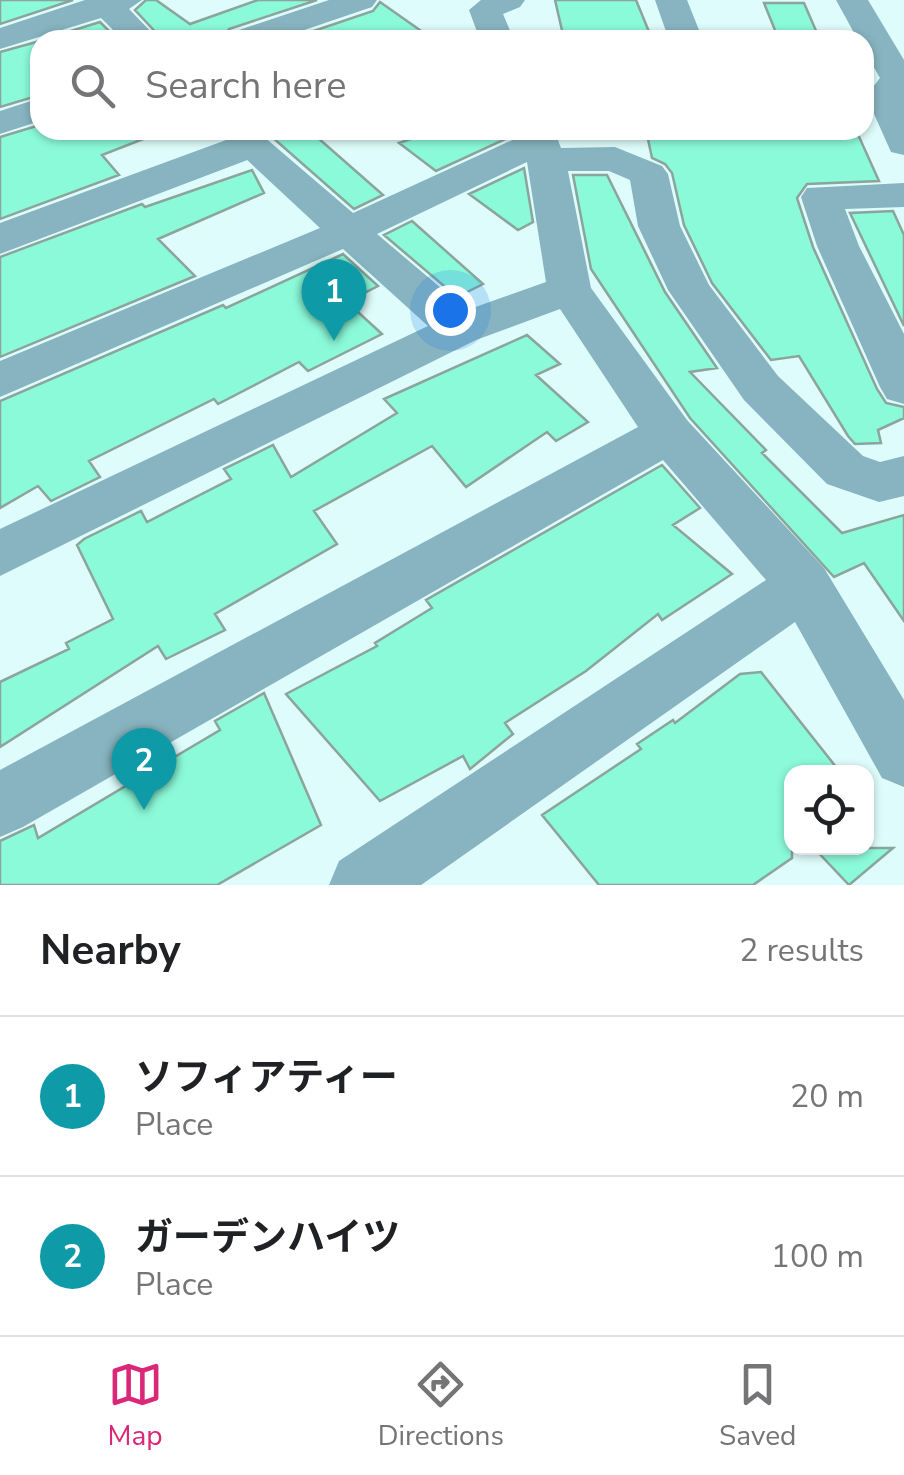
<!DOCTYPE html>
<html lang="en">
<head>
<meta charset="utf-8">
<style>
	:root { --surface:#fff; --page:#f6f6f6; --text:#202124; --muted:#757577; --line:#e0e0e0; --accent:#db2777 }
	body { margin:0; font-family:"Nunito Sans","Noto Sans JP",sans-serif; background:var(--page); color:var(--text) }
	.controls { position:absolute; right:30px; bottom:30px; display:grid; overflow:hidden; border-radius:20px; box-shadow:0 2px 8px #0004 }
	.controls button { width:90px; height:90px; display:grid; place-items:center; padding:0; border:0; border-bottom:2px solid var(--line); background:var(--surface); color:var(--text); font:50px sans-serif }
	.you { position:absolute; left:450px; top:310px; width:35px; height:35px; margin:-25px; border:8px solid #fff; border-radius:50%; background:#1a73e8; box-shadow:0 0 0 15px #1a73e833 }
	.badge { display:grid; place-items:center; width:65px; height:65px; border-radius:50%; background:var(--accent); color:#fff; font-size:32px; font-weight:700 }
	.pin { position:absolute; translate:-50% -82px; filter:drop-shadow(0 2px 5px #0008) }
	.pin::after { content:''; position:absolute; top:52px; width:35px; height:30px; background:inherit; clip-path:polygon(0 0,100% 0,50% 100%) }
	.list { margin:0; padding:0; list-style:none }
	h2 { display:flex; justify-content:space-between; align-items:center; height:130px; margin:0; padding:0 40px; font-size:42px }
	h2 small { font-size:32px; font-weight:400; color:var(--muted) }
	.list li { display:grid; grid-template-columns:65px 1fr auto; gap:30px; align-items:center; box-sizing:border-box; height:160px; padding:0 40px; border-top:2px solid var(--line) }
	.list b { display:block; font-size:38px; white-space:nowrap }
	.list p { margin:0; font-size:32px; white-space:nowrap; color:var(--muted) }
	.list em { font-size:32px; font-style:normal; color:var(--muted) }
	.icon { flex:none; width:55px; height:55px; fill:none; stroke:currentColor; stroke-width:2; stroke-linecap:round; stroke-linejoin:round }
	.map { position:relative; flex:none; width:904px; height:885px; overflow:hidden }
	.search { position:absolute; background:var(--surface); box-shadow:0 2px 8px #0004; left:30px; right:30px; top:30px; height:110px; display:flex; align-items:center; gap:25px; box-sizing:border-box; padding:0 35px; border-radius:30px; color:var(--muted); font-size:38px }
	.sheet { height:450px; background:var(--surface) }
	nav { display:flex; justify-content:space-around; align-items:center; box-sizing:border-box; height:140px; border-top:2px solid var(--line); background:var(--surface); font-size:28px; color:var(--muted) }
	nav a { display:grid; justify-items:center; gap:5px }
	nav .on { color:var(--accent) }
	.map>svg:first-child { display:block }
	.building { fill:#8bfad9; stroke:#8ba49c; stroke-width:2.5 }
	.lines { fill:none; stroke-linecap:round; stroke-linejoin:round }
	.minor { fill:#87b4c0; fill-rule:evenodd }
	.tertiary { fill:#87b4c0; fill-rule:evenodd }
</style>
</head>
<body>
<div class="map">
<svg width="904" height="885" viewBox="0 0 904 885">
	<rect width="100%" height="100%" fill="#defcfb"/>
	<!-- building -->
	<path class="building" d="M 0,0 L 73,0 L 0,24 Z
		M 146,0 L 156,0 L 190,24 L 258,0 L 317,0 L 229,29 L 221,40 L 163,40 L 135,10 Z
		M 555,0 L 636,0 L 652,39 L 564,39 Z
		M 380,2 L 434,40 L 287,40 L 373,11 Z
		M 764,3 L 804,3 L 820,40 L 779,40 Z
		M 100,22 L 118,40 L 42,40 Z
		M 40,41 L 40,95 L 0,107 L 0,52 Z
		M 40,125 L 40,130 L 161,132 L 102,155 L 119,175 L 0,219 L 0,137 Z
		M 264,130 L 309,130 L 383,195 L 354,209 Z
		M 436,130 L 512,130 L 514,135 L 436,171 L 399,143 Z
		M 646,130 L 856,130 L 879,181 L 807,184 L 797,198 L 813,247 L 877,389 L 886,403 L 904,407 L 904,418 L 878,430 L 881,443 L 855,444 L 848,436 L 799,356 L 771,360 L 712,283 L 684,225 L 672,173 L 665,164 L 652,158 Z
		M 524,168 L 533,222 L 518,230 L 469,194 Z
		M 252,170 L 264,193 L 158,239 L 195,276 L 0,357 L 0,257 L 142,204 L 145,207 Z
		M 573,175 L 607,175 L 665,292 L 717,368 L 690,372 L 766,450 L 762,453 L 842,533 L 904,515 L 904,621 L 864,563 L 834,577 L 690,418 L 591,269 Z
		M 893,211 L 904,235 L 904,326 L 850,213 Z
		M 412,221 L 483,284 L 457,297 L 384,235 Z
		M 343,254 L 378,286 L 347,302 L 382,334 L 308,371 L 299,362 L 218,404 L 214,399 L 89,461 L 100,477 L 51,501 L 38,486 L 0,508 L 0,401 L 223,305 L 226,308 Z
		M 527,335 L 560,364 L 536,375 L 588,422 L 556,441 L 547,432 L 466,487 L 432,446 L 314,511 L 337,544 L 215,614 L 225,630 L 166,659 L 158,646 L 0,747 L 0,682 L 69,649 L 66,643 L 113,619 L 77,545 L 84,539 L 141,511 L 147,522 L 231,479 L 224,469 L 273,445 L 291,477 L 397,413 L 384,399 Z
		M 662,465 L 700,508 L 673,525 L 732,574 L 662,620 L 658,614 L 586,671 L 505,723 L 513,734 L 470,769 L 463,756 L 380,801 L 286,694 L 377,646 L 375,643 L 432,608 L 426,600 Z
		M 761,672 L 840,772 L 792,772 L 792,858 L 753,885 L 599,885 L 542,815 L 641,749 L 637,744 L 673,720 L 675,723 L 740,674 Z
		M 264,693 L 321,825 L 217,885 L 0,885 L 0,841 L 34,825 L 38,838 L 220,730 L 215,721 Z
		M 814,848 L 893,848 L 849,885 Z"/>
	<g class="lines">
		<!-- minor -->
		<path class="minor" d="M 85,0 L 142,0 L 129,9 L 159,40 L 123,40 L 101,18 L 0,49 L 0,28 Z
			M 329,0 L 377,0 L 372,7 L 275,40 L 225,40 L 230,33 Z
			M 481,0 L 525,0 L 520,7 L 503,14 L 514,40 L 480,40 L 469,10 Z
			M 655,0 L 687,0 L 703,40 L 669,40 Z
			M 836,0 L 868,0 L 904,60 L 904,155 L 891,152 L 866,96 L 880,78 L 864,50 L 864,40 L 858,40 Z
			M 40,98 L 40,121 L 0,134 L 0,111 Z
			M 215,130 L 256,130 L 353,213 L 519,137 L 516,130 L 554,130 L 561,148 L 615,147 L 662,166 L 668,174 L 680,226 L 709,285 L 778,376 L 863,456 L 880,462 L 904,456 L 904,496 L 879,502 L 827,484 L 744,400 L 668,290 L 638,226 L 630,180 L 609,171 L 568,171 L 591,288 L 687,420 L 824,568 L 904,700 L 904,787 L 882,778 L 795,622 L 421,885 L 329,885 L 339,861 L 766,580 L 663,460 L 23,827 L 0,837 L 0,770 L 638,427 L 560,309 L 476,340 L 0,576 L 0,529 L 428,326 L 343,249 L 0,397 L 0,361 L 320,228 ZM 527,162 L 546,282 L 467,310 L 377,234 Z
			M 904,183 L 904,207 L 845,209 L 859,246 L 904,334 L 904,404 L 887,399 L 880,387 L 817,246 L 801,197 L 807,188 Z"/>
		<!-- tertiary -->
		<path class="tertiary" d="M 248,132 L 263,136 L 269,145 L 263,154 L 0,254 L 0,223 Z"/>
	</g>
</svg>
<div class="controls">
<button><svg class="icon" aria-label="locate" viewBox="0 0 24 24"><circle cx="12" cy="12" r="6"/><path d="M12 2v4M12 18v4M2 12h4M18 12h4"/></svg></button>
</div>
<div class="you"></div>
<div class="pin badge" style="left:334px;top:341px;background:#0f9aa8">1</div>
<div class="pin badge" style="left:144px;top:810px;background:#0f9aa8">2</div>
<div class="search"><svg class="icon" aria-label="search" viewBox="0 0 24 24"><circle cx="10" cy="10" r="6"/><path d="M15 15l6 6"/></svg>Search here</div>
</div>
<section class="sheet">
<h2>Nearby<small>2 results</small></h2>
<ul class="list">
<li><span class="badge" style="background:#0f9aa8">1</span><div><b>ソフィアティー</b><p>Place</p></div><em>20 m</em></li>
<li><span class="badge" style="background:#0f9aa8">2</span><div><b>ガーデンハイツ</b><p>Place</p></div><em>100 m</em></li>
</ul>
</section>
<nav>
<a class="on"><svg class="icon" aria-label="map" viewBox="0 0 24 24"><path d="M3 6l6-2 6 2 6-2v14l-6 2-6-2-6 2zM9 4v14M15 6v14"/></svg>Map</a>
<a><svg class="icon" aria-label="directions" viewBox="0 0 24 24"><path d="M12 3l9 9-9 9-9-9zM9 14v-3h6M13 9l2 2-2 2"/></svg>Directions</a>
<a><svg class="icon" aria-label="saved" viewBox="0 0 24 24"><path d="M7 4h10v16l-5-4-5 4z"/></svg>Saved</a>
</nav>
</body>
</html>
